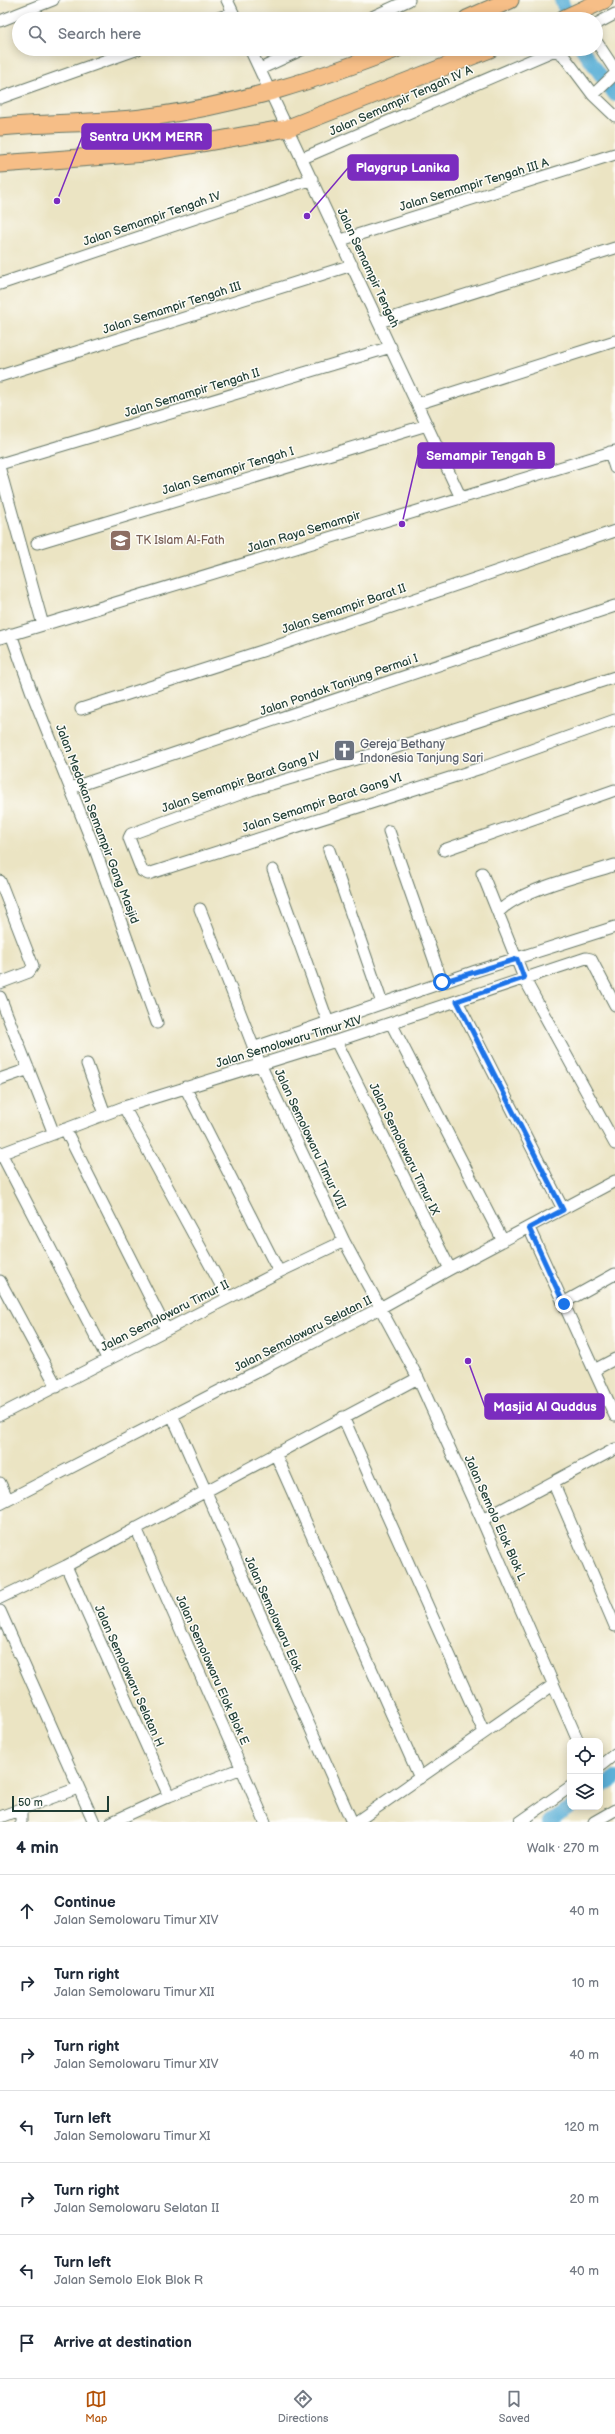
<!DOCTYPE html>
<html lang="en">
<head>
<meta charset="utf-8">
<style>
	:root { --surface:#fff; --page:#f6f6f7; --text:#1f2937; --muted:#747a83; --line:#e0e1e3; --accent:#b45309 }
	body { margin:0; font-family:"Balsamiq Sans",sans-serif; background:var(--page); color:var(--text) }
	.controls { position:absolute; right:12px; bottom:12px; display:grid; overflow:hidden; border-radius:8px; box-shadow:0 2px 10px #0003 }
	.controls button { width:36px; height:36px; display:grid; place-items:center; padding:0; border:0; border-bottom:1px solid var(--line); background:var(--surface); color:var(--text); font:20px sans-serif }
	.scale { position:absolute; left:12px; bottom:10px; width:97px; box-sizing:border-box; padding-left:4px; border:2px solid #1f3d34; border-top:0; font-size:11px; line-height:14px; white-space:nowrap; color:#1f3d34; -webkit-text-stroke:3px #fdfcf7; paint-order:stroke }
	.stop { position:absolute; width:12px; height:12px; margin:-9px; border:3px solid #1a73e8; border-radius:50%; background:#fff }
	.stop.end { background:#1a73e8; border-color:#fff; box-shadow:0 1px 4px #0008 }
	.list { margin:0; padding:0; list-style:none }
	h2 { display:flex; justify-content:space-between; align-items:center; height:52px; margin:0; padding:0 16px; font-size:17px }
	h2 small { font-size:13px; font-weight:400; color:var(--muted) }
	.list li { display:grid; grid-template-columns:26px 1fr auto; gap:12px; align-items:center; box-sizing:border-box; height:72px; padding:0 16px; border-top:1px solid var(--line) }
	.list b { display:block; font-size:15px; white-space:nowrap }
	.list p { margin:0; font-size:13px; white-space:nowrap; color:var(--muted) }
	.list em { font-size:13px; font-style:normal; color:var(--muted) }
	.icon { flex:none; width:22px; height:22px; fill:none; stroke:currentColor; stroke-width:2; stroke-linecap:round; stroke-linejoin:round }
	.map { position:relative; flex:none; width:615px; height:1822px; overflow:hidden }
	.search { position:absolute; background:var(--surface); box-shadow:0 2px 10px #0003; left:12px; right:12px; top:12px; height:44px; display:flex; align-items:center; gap:10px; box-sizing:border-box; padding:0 14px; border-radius:22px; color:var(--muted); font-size:15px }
	.sheet { height:556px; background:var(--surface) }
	nav { display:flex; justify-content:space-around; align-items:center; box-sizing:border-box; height:56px; border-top:1px solid var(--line); background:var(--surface); font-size:11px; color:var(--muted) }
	nav a { display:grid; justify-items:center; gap:2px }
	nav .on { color:var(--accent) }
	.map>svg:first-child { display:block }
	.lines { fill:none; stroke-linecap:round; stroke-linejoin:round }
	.canal { stroke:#5bb0d7; stroke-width:14 }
	.street-casing { stroke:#676; stroke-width:13 }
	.primary-casing { stroke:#676; stroke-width:19 }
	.street { stroke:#fff; stroke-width:11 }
	.primary { stroke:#f6be87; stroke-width:17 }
	.route { stroke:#1a73e8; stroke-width:5 }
	.labels { text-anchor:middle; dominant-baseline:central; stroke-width:3; stroke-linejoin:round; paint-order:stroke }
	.street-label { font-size:12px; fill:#1f3d34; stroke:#fdfcf7 }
	.education-label { font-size:12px; fill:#785e54; stroke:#fdfcf7; text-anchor:start }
	.worship-label { font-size:12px; fill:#5b616d; stroke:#fdfcf7; text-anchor:start }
	.leader { fill:none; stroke:#7b2cbf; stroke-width:1.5 }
	.callout-dot { fill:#7b2cbf; stroke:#fdfcf7; stroke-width:1.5 }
	.callout { fill:#7b2cbf; stroke:#7b2cbf; stroke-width:1.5 }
	.callout-label { font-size:13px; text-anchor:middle; font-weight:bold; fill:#fff }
</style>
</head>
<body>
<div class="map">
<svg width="615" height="1822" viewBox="0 0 615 1822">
	<rect width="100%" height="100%" fill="#fdfcf7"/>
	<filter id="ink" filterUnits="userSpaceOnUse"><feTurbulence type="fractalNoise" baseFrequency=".025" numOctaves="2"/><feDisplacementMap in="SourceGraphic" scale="8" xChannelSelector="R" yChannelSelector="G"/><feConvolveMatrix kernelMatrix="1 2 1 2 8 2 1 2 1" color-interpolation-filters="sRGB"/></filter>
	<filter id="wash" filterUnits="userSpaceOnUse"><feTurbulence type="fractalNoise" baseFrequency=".012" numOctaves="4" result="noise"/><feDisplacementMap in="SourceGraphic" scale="16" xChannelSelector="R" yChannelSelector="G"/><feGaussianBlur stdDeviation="0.9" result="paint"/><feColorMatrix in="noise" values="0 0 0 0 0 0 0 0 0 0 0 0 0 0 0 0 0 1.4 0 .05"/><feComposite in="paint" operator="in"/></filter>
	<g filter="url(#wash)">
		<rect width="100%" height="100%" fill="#ebe4c3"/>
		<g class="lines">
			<!-- canal -->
			<path class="canal" d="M 561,0 L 569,19
				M 582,49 L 615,95
				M 600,1788 L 615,1778
				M 549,1822 L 571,1807"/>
		</g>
	</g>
	<g filter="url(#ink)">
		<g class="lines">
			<defs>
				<path id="street" d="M 227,0 L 236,19
					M 216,19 L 233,13
					M 368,19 L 409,0
					M 0,21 L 53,0
					M 596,24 L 615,14
					M 596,41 L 615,70
					M 250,49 L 461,498
					M 260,69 L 303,49
					M 593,95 L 615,74
					M 0,98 L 138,49
					M 303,158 L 555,50 L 563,55 L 593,95 L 615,116
					M 341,240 L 615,154
					M 0,284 L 312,179
					M 379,322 L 615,248
					M 0,376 L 352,265
					M 417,404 L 615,341
					M 610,452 L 615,468
					M 0,464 L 391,347
					M 0,470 L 43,625
					M 37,543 L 427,425
					M 11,634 L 32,693 L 96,852 L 157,1023
					M 0,638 L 615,451
					M 615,677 L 417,741 L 251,790 L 131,834 L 129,838 L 142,871 L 148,874 L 481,768 L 615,720
					M 81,709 L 262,651 L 615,531
					M 71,788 L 615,606
					M 389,831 L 442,982
					M 329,850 L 382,1003
					M 444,850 L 615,790
					M 273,870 L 328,1022
					M 482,873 L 524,978 L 615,1144
					M 0,881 L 33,966 L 29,972 L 0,983
					M 200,909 L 260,1064 L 344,1241 L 418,1378 L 482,1520 L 578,1741
					M 498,913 C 516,890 586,875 615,865
					M 0,997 L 54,1134
					M 457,1001 L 563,1209
					M 391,1023 L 503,1241
					M 336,1041 L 450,1269
					M 253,1048 L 476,971 L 615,927
					M 87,1064 L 105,1114
					M 0,1079 L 29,1069
					M 185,1087 L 279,1272
					M 124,1107 L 228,1298
					M 65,1129 L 166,1329
					M 1,1153 L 108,1360
					M 0,1154 L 124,1107 L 336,1041 L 586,958 L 591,959 L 615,1005
					M 529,1228 L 615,1416
					M 0,1281 L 57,1387
					M 563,1303 L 615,1274
					M 594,1370 L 615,1359
					M 0,1415 L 279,1272 L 344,1241
					M 172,1415 L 352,1822
					M 343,1417 L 484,1732
					M 275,1453 L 420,1778
					M 553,1482 L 615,1626
					M 0,1483 L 8,1500
					M 0,1504 L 380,1308 L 450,1269 L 615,1181
					M 482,1520 L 615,1449
					M 136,1528 L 265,1822
					M 66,1566 L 169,1796
					M 0,1598 L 66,1566 L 418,1378
					M 0,1611 L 94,1822
					M 600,1766 L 615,1754
					M 0,1817 L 21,1809
					M 21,1822 L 21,1809 L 78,1788
					M 112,1822 L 169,1796 L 242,1768
					M 356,1822 L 553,1685
					M 520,1822 L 570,1787
					M 594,1822 L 615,1810"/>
				<path id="primary" d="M 467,19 L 510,0
					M 563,19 L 604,0
					M 0,127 C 52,122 106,124 157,116 C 243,103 316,80 396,49
					M 0,164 L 145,153 L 288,128 L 490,49"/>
			</defs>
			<!-- street casing -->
			<use href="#street" class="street-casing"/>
			<!-- primary casing -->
			<use href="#primary" class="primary-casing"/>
			<!-- street -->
			<use href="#street" class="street"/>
			<!-- primary -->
			<use href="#primary" class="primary"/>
		</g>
	</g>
	<g class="lines" filter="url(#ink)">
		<!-- route -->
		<path class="route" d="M 442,982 L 517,959 L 524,978 L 457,1001 L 563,1210 L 529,1228 L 564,1304"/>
	</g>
	<!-- icons -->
	<defs>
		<symbol id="school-square" viewBox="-11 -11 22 22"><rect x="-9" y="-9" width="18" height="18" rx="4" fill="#8d6e63" stroke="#fdfcf7"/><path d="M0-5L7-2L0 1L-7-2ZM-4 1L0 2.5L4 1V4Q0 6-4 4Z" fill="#fff"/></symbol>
		<symbol id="church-square" viewBox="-11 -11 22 22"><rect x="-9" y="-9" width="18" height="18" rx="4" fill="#6b7280" stroke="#fdfcf7"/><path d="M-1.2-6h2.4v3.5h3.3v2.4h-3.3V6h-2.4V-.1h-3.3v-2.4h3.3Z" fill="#fff"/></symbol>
	</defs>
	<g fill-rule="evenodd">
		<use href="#school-square" x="108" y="528" width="25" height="25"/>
		<use href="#church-square" x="332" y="738" width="25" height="25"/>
	</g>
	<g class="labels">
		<!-- street labels -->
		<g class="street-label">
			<text transform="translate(401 101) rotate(-24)">Jalan Semampir Tengah IV A</text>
			<text transform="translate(474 185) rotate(-17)">Jalan Semampir Tengah III A</text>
			<text transform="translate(152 219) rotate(-19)">Jalan Semampir Tengah IV</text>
			<text transform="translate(368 268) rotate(65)">Jalan Semampir Tengah</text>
			<text transform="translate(172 308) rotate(-18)">Jalan Semampir Tengah III</text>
			<text transform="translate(192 393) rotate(-17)">Jalan Semampir Tengah II</text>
			<text transform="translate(228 471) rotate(-17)">Jalan Semampir Tengah I</text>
			<text transform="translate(304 532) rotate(-17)">Jalan Raya Semampir</text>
			<text transform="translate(344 609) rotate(-19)">Jalan Semampir Barat II</text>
			<text transform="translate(339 685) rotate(-19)">Jalan Pondok Tanjung Permai I</text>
			<text transform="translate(241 782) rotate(-19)">Jalan Semampir Barat Gang IV</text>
			<text transform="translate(322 803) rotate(-18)">Jalan Semampir Barat Gang VI</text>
			<text transform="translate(97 824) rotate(69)">Jalan Medokan Semampir Gang Masjid</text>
			<text transform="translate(289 1042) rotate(-17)">Jalan Semolowaru Timur XIV</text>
			<text transform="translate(310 1139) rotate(65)">Jalan Semolowaru Timur VIII</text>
			<text transform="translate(404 1149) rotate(64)">Jalan Semolowaru Timur IX</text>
			<text transform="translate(165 1316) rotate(-27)">Jalan Semolowaru Timur II</text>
			<text transform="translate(303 1334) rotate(-27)">Jalan Semolowaru Selatan II</text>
			<text transform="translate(495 1518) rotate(66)">Jalan Semolo Elok Blok L</text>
			<text transform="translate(273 1614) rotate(66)">Jalan Semolowaru Elok</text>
			<text transform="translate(212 1670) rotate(66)">Jalan Semolowaru Elok Blok E</text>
			<text transform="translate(129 1676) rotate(66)">Jalan Semolowaru Selatan H</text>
		</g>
		<!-- education labels -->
		<g class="education-label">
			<text x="136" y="540">TK Islam Al-Fath</text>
		</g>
		<!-- worship labels -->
		<g class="worship-label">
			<text x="360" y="744">Gereja Bethany<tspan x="360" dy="14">Indonesia Tanjung Sari</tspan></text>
		</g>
	</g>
	<!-- callouts -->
	<path class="leader" d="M57 201L82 137M307 216L348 168M402 524L418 455M468 1361L485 1407"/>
	<g class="callout-dot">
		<circle cx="57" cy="201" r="4"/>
		<circle cx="307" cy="216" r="4"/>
		<circle cx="402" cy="524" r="4"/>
		<circle cx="468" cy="1361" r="4"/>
	</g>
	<g class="callout">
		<rect x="82" y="124" width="129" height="25" rx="4"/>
		<rect x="348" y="155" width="110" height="25" rx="4"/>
		<rect x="418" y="443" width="136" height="25" rx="4"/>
		<rect x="485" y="1394" width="119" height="25" rx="4"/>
	</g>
	<g class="callout-label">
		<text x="146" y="141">Sentra UKM MERR</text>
		<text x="403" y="172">Playgrup Lanika</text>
		<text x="486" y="460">Semampir Tengah B</text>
		<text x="545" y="1411">Masjid Al Quddus</text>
	</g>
</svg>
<div class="controls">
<button><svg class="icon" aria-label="locate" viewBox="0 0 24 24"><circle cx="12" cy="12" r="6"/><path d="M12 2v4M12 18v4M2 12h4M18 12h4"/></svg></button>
<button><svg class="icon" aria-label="layers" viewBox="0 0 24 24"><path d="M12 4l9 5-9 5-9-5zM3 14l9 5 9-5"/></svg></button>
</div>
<div class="scale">50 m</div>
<div class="stop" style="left:442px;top:982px"></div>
<div class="stop end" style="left:564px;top:1304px"></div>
<div class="search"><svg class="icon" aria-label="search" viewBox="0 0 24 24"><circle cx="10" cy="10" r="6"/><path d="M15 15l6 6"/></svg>Search here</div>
</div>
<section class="sheet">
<h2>4 min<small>Walk · 270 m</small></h2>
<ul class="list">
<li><svg class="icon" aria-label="ahead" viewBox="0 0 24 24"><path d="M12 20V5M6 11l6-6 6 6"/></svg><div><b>Continue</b><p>Jalan Semolowaru Timur XIV</p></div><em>40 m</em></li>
<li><svg class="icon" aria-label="right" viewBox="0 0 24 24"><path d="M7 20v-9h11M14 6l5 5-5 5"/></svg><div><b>Turn right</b><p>Jalan Semolowaru Timur XII</p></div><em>10 m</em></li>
<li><svg class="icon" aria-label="right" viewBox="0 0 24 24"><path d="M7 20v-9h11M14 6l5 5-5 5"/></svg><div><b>Turn right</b><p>Jalan Semolowaru Timur XIV</p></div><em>40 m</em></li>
<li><svg class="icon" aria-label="left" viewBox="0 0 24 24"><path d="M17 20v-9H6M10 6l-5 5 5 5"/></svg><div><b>Turn left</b><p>Jalan Semolowaru Timur XI</p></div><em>120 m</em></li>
<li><svg class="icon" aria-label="right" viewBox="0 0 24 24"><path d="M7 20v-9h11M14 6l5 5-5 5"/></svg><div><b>Turn right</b><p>Jalan Semolowaru Selatan II</p></div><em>20 m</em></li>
<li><svg class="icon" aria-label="left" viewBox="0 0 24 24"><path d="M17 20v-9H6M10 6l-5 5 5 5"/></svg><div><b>Turn left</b><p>Jalan Semolo Elok Blok R</p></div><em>40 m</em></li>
<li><svg class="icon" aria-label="arrive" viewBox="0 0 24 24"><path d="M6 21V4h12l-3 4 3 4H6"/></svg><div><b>Arrive at destination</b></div></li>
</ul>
</section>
<nav>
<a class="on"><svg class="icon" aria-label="map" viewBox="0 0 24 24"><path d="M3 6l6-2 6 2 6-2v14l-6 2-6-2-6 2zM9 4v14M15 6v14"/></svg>Map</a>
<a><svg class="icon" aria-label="directions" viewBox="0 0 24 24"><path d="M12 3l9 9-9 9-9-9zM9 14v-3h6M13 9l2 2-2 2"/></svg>Directions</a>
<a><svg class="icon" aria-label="saved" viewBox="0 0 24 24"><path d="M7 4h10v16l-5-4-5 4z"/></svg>Saved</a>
</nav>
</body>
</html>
